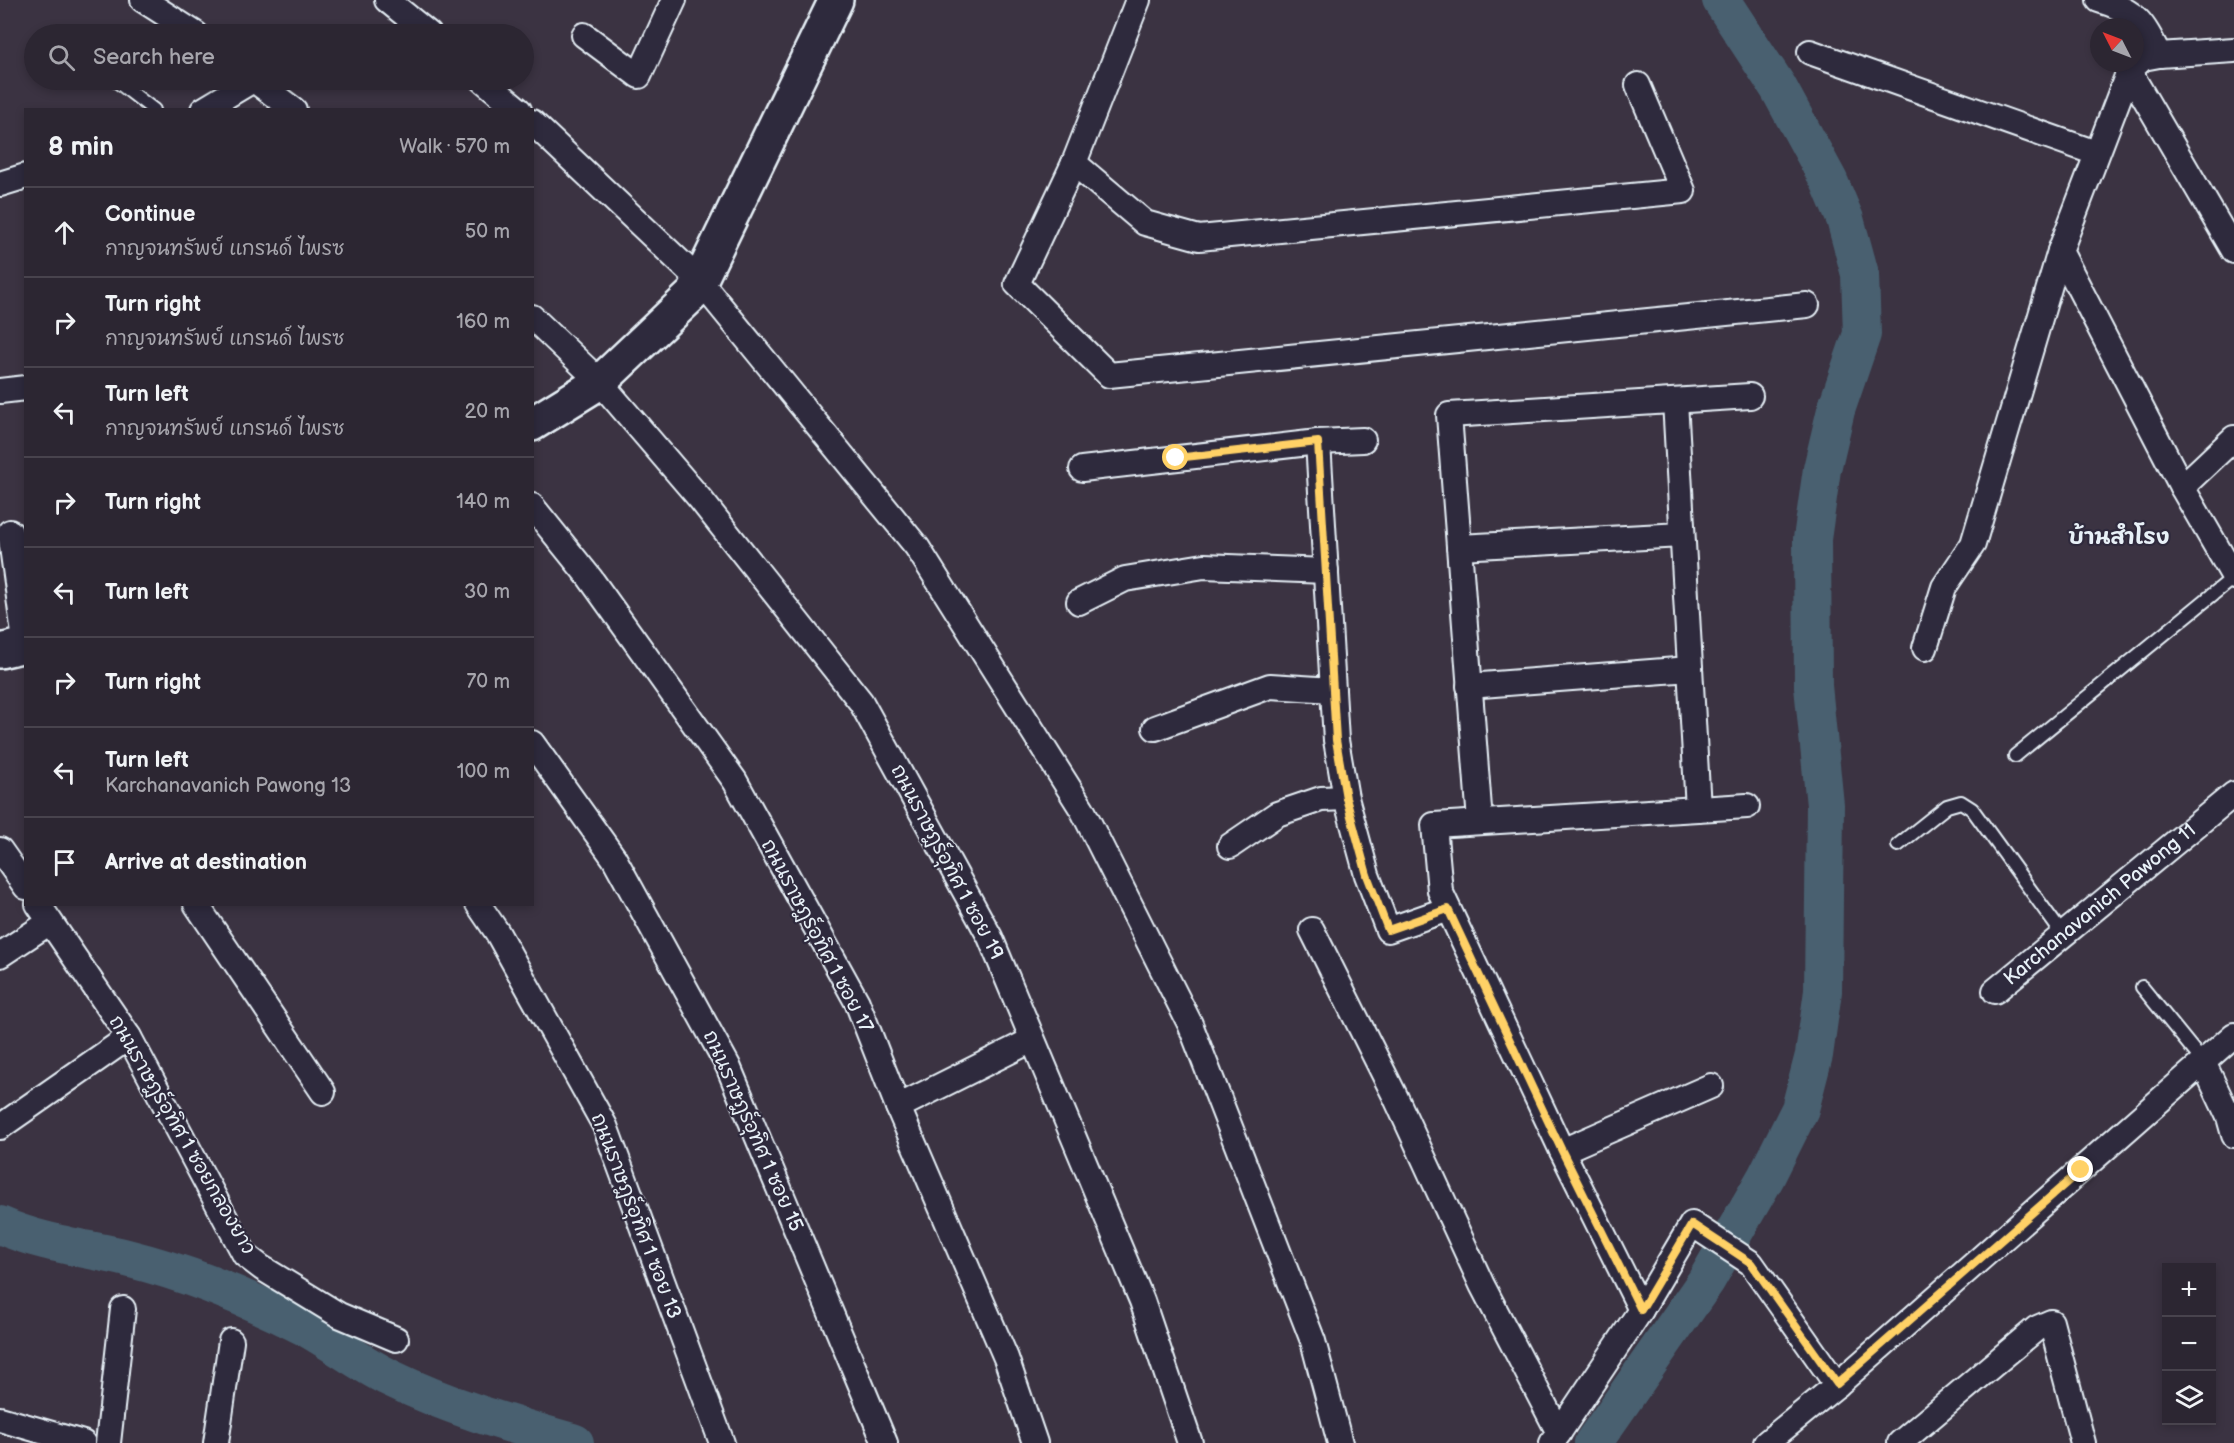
<!DOCTYPE html>
<html lang="en">
<head>
<meta charset="utf-8">
<style>
	:root { --surface:#2c2632; --page:#38323e; --text:#f1f3f6; --muted:#a6a5ac; --line:#48434d }
	body { margin:0; font-family:"Balsamiq Sans","Playpen Sans Thai",sans-serif; background:var(--page); color:var(--text) }
	.controls { position:absolute; right:18px; bottom:18px; display:grid; overflow:hidden; border-radius:0px; box-shadow:0 3px 9px #0003 }
	.controls button { width:54px; height:54px; display:grid; place-items:center; padding:0; border:0; border-bottom:2px solid var(--line); background:var(--surface); color:var(--text); font:30px sans-serif }
	.compass { position:absolute; left:2090px; top:18px; width:54px; height:54px; border-radius:50%; background:var(--surface); box-shadow:0 3px 9px #0003; rotate:312deg }
	.stop { position:absolute; width:18px; height:18px; margin:-14px; border:4px solid #ffd166; border-radius:50%; background:#fff }
	.stop.end { background:#ffd166; border-color:#fff; box-shadow:0 2px 6px #0008 }
	.list { margin:0; padding:0; list-style:none }
	h2 { display:flex; justify-content:space-between; align-items:center; height:78px; margin:0; padding:0 24px; font-size:26px }
	h2 small { font-size:20px; font-weight:400; color:var(--muted) }
	.list li { display:grid; grid-template-columns:39px 1fr auto; gap:18px; align-items:center; box-sizing:border-box; height:90px; padding:0 24px; border-top:2px solid var(--line) }
	.list b { display:block; font-size:22px; white-space:nowrap }
	.list p { margin:0; font-size:20px; white-space:nowrap; color:var(--muted) }
	.list em { font-size:20px; font-style:normal; color:var(--muted) }
	.icon { flex:none; width:33px; height:33px; fill:none; stroke:currentColor; stroke-width:2; stroke-linecap:round; stroke-linejoin:round }
	.map { position:relative; flex:none; width:2234px; height:1443px; overflow:hidden }
	.search { position:absolute; background:var(--surface); box-shadow:0 3px 9px #0003; left:24px; top:24px; width:510px; height:66px; display:flex; align-items:center; gap:15px; box-sizing:border-box; padding:0 21px; border-radius:33px; color:var(--muted); font-size:22px }
	.panel { position:absolute; background:var(--surface); box-shadow:0 3px 9px #0003; left:24px; top:108px; width:510px; height:798px; border-radius:0px }
	.map>svg:first-child { display:block }
	.lines { fill:none; stroke-linecap:round; stroke-linejoin:round }
	.river { stroke:#486170; stroke-width:38 }
	.lane-casing { stroke:#e8f1f8; stroke-width:16 }
	.street-casing { stroke:#e8f1f8; stroke-width:28 }
	.secondary-casing { stroke:#e8f1f8; stroke-width:38 }
	.lane { stroke:#2f2a3d; stroke-width:12 }
	.street { stroke:#2f2a3d; stroke-width:24 }
	.secondary { stroke:#2f2a3d; stroke-width:33 }
	.route { stroke:#ffd166; stroke-width:8 }
	.labels { text-anchor:middle; dominant-baseline:central; stroke-width:4.5; stroke-linejoin:round; paint-order:stroke }
	.street-label { font-size:20px; fill:#e8f1f8; stroke:#2f2a3d }
	.quarter-label { font-size:22px; font-weight:bold; fill:#e8f1f8; stroke:#2f2a3d }
</style>
</head>
<body>
<div class="map">
<svg width="2234" height="1443" viewBox="0 0 2234 1443">
	<rect width="100%" height="100%" fill="#3b3342"/>
	<filter id="ink" filterUnits="userSpaceOnUse"><feTurbulence type="fractalNoise" baseFrequency=".0167" numOctaves="2"/><feDisplacementMap in="SourceGraphic" scale="12" xChannelSelector="R" yChannelSelector="G"/><feConvolveMatrix kernelMatrix="1 2 1 2 8 2 1 2 1" color-interpolation-filters="sRGB"/></filter>
	<g filter="url(#ink)">
		<g class="lines">
			<!-- river -->
			<path class="river" d="M 0,1225 C 40,1243 85,1248 127,1258 C 155,1265 183,1274 209,1284 C 242,1297 274,1311 305,1327 C 334,1343 361,1364 390,1378 C 449,1407 513,1425 575,1443
				M 1593,1443 L 1706,1281 L 1766,1177 L 1800,1109 L 1814,1055 L 1823,991 L 1825,805 L 1813,686 L 1812,539 L 1822,469 L 1836,410 L 1862,334 L 1860,274 L 1845,219 L 1829,181 L 1778,87 L 1721,0"/>
			<defs>
				<path id="lane" d="M 53,32 L 57,34
					M 115,80 L 154,110
					M 2015,756 L 2234,577
					M 1898,845 L 1947,806 L 1961,802 L 1972,809 L 2063,935
					M 2142,987 L 2203,1062"/>
				<g id="street">
					<path d="M 143,0 L 196,34"/>
					<path d="M 387,0 L 429,34"/>
					<path d="M 1138,0 L 1074,163 L 1017,284 L 1109,375 L 1807,305"/>
					<path d="M 2099,0 C 2136,11 2142,21 2159,55"/>
					<path d="M 584,35 L 639,76 L 674,0"/>
					<path d="M 1810,52 L 2096,153"/>
					<path d="M 2129,71 L 2234,251"/>
					<path d="M 254,80 L 294,110"/>
					<path d="M 483,80 L 519,110"/>
					<path d="M 203,110 L 253,80"/>
					<path d="M 532,122 L 699,280 L 917,547 L 1082,809 L 1190,1024 L 1313,1341 L 1340,1443"/>
					<path d="M 1074,163 L 1145,223 L 1199,238 L 1683,191 L 1638,85"/>
					<path d="M 0,184 L 26,176"/>
					<path d="M 2060,251 L 2182,487 L 2234,577"/>
					<path d="M 532,317 L 600,382 L 701,500 L 861,702 L 990,937 L 1142,1301 L 1190,1443"/>
					<path d="M 0,391 L 26,388"/>
					<path d="M 1675,401 L 1698,809"/>
					<path d="M 1318,442 L 1336,740 L 1346,798 L 1367,875 L 1388,930 L 1448,909"/>
					<path d="M 1082,469 L 1318,442 L 1363,440"/>
					<path d="M 2182,487 L 2234,438"/>
					<path d="M 532,506 L 590,578 L 735,781 L 857,1002 L 898,1107 L 1006,1358 L 1035,1443"/>
					<path d="M 10,532 L 26,648"/>
					<path d="M 1459,547 L 1682,535"/>
					<path d="M 1079,602 L 1125,579 L 1204,566 L 1326,571"/>
					<path d="M 1925,648 L 1944,587 L 1973,544 L 2060,251 L 2129,71 L 2143,58 L 2159,55 L 2234,50"/>
					<path d="M 1469,686 L 1690,669"/>
					<path d="M 1155,728 L 1270,686 L 1333,690"/>
					<path d="M 532,743 L 614,858 L 728,1066 L 885,1443"/>
					<path d="M 1480,822 L 1449,415 L 1750,396"/>
					<path d="M 1230,846 L 1277,814 L 1321,799 L 1346,798"/>
					<path d="M 0,850 L 26,887"/>
					<path d="M 38,904 L 129,1037 L 245,1255 L 262,1268 L 339,1315 L 396,1339"/>
					<path d="M 196,904 L 323,1092"/>
					<path d="M 478,904 L 497,932 L 605,1126 L 722,1443"/>
					<path d="M 1312,930 L 1395,1096 L 1482,1285 L 1559,1433"/>
					<path d="M 0,955 L 50,922"/>
					<path id="s1" d="M 1995,991 L 2234,794"/>
					<path d="M 2203,1062 L 2229,1117 L 2234,1135"/>
					<path d="M 898,1107 L 1032,1040"/>
					<path d="M 0,1127 L 129,1037"/>
					<path d="M 1562,1151 L 1711,1086"/>
					<path d="M 1641,1310 L 1562,1151 L 1440,891 L 1434,825 L 1747,806"/>
					<path d="M 0,1419 L 83,1443"/>
					<path d="M 108,1443 L 123,1309"/>
					<path d="M 216,1443 L 231,1341"/>
					<path d="M 1552,1443 L 1641,1310 L 1692,1224 L 1751,1263 L 1837,1385"/>
					<path d="M 1766,1443 L 1837,1385 L 2234,1035"/>
					<path d="M 1900,1443 L 2037,1328 L 2051,1322 L 2083,1443"/>
				</g>
				<path id="secondary" d="M 532,424 L 600,382 L 694,293 L 836,0
					M 0,651 L 26,645"/>
			</defs>
			<!-- lane casing -->
			<use href="#lane" class="lane-casing"/>
			<!-- street casing -->
			<use href="#street" class="street-casing"/>
			<!-- secondary casing -->
			<use href="#secondary" class="secondary-casing"/>
			<!-- lane -->
			<use href="#lane" class="lane"/>
			<!-- street -->
			<use href="#street" class="street"/>
			<!-- secondary -->
			<use href="#secondary" class="secondary"/>
		</g>
	</g>
	<g class="lines" filter="url(#ink)">
		<!-- route -->
		<path class="route" d="M 1176,458 L 1318,442 L 1336,740 L 1346,798 L 1367,875 L 1388,930 L 1448,909 L 1562,1151 L 1641,1310 L 1692,1224 L 1751,1263 L 1837,1384 L 2081,1170"/>
	</g>
	<g class="labels">
		<!-- street labels -->
		<g class="street-label">
			<text transform="translate(947 862) rotate(62)">ถนนราษฎร์อุทิศ 1 ซอย 19</text>
			<text stroke="none"><textPath href="#s1" startOffset="136">Karchanavanich Pawong 11</textPath></text>
			<text transform="translate(817 936) rotate(62)">ถนนราษฎร์อุทิศ 1 ซอย 17</text>
			<text transform="translate(753 1131) rotate(66)">ถนนราษฎร์อุทิศ 1 ซอย 15</text>
			<text transform="translate(182 1135) rotate(60)">ถนนราษฎร์อุทิศ 1 ซอยกลองยาว</text>
			<text transform="translate(636 1216) rotate(69)">ถนนราษฎร์อุทิศ 1 ซอย 13</text>
		</g>
		<!-- quarter labels -->
		<g class="quarter-label">
			<text x="2119" y="537">บ้านสำโรง</text>
		</g>
	</g>
</svg>
<div class="controls">
<button>+</button>
<button>−</button>
<button><svg class="icon" aria-label="layers" viewBox="0 0 24 24"><path d="M12 4l9 5-9 5-9-5zM3 14l9 5 9-5"/></svg></button>
</div>
<svg class="compass" viewBox="-18 -18 36 36"><path d="M0-13l5 13h-10z" fill="#e53935"/><path d="M0 13l5-13h-10z" fill="#a6a5ac"/></svg>
<div class="stop" style="left:1176px;top:458px"></div>
<div class="stop end" style="left:2081px;top:1170px"></div>
<div class="search"><svg class="icon" aria-label="search" viewBox="0 0 24 24"><circle cx="10" cy="10" r="6"/><path d="M15 15l6 6"/></svg>Search here</div>
<section class="panel">
<h2>8 min<small>Walk · 570 m</small></h2>
<ul class="list">
<li><svg class="icon" aria-label="ahead" viewBox="0 0 24 24"><path d="M12 20V5M6 11l6-6 6 6"/></svg><div><b>Continue</b><p>กาญจนทรัพย์ แกรนด์ ไพรซ</p></div><em>50 m</em></li>
<li><svg class="icon" aria-label="right" viewBox="0 0 24 24"><path d="M7 20v-9h11M14 6l5 5-5 5"/></svg><div><b>Turn right</b><p>กาญจนทรัพย์ แกรนด์ ไพรซ</p></div><em>160 m</em></li>
<li><svg class="icon" aria-label="left" viewBox="0 0 24 24"><path d="M17 20v-9H6M10 6l-5 5 5 5"/></svg><div><b>Turn left</b><p>กาญจนทรัพย์ แกรนด์ ไพรซ</p></div><em>20 m</em></li>
<li><svg class="icon" aria-label="right" viewBox="0 0 24 24"><path d="M7 20v-9h11M14 6l5 5-5 5"/></svg><div><b>Turn right</b></div><em>140 m</em></li>
<li><svg class="icon" aria-label="left" viewBox="0 0 24 24"><path d="M17 20v-9H6M10 6l-5 5 5 5"/></svg><div><b>Turn left</b></div><em>30 m</em></li>
<li><svg class="icon" aria-label="right" viewBox="0 0 24 24"><path d="M7 20v-9h11M14 6l5 5-5 5"/></svg><div><b>Turn right</b></div><em>70 m</em></li>
<li><svg class="icon" aria-label="left" viewBox="0 0 24 24"><path d="M17 20v-9H6M10 6l-5 5 5 5"/></svg><div><b>Turn left</b><p>Karchanavanich Pawong 13</p></div><em>100 m</em></li>
<li><svg class="icon" aria-label="arrive" viewBox="0 0 24 24"><path d="M6 21V4h12l-3 4 3 4H6"/></svg><div><b>Arrive at destination</b></div></li>
</ul>
</section>
</div>
</body>
</html>
